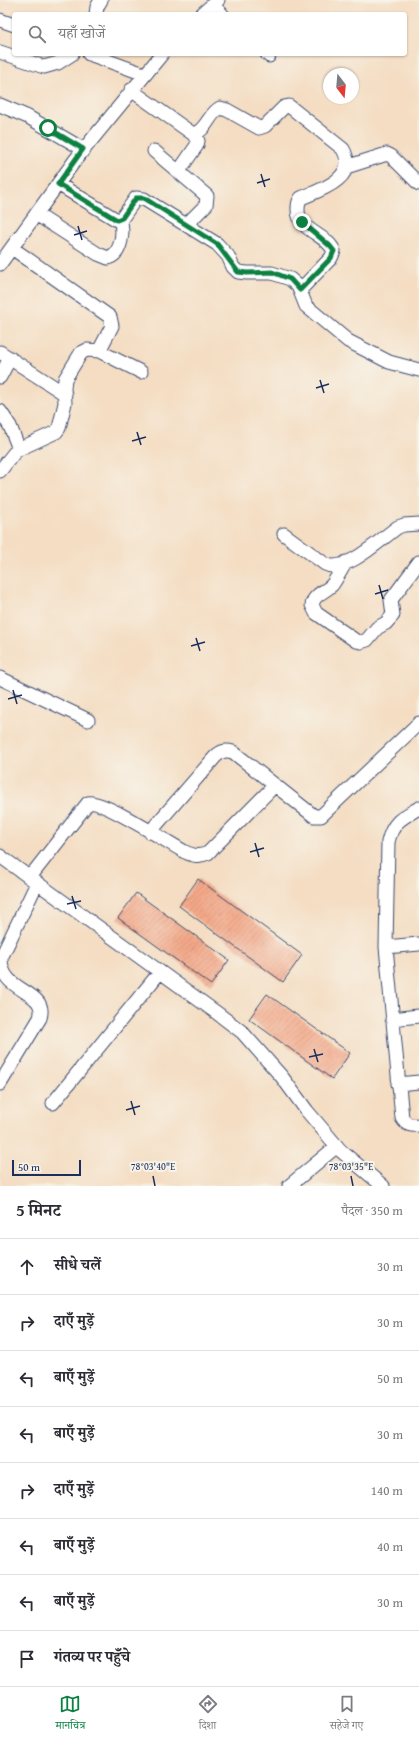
<!DOCTYPE html>
<html lang="hi">
<head>
<meta charset="utf-8">
<style>
	:root { --surface:#fff; --page:#f2f2f3; --text:#2b2b33; --muted:#7c7c81; --line:#e1e1e2; --accent:#0b8043 }
	body { margin:0; font-family:"Gentium Book Plus","Noto Serif Devanagari",serif; background:var(--page); color:var(--text) }
	.compass { position:absolute; left:323px; top:68px; width:36px; height:36px; border-radius:50%; background:var(--surface); box-shadow:0 1px 3px #0004; rotate:164deg }
	.scale { position:absolute; left:12px; bottom:10px; width:69px; box-sizing:border-box; padding-left:4px; border:2px solid #1b2f5e; border-top:0; font-size:11px; line-height:14px; white-space:nowrap; color:#1b2f5e; -webkit-text-stroke:3px #f7f3e8; paint-order:stroke }
	.stop { position:absolute; width:12px; height:12px; margin:-9px; border:3px solid #0b8043; border-radius:50%; background:#fff }
	.stop.end { background:#0b8043; border-color:#fff; box-shadow:0 1px 4px #0008 }
	.list { margin:0; padding:0; list-style:none }
	h2 { display:flex; justify-content:space-between; align-items:center; height:52px; margin:0; padding:0 16px; font-size:17px }
	h2 small { font-size:13px; font-weight:400; color:var(--muted) }
	.list li { display:grid; grid-template-columns:26px 1fr auto; gap:12px; align-items:center; box-sizing:border-box; height:56px; padding:0 16px; border-top:1px solid var(--line) }
	.list b { display:block; font-size:15px; white-space:nowrap }
	.list em { font-size:13px; font-style:normal; color:var(--muted) }
	.icon { flex:none; width:22px; height:22px; fill:none; stroke:currentColor; stroke-width:2; stroke-linecap:round; stroke-linejoin:round }
	.map { position:relative; flex:none; width:419px; height:1186px; overflow:hidden }
	.search { position:absolute; background:var(--surface); box-shadow:0 1px 3px #0004; left:12px; right:12px; top:12px; height:44px; display:flex; align-items:center; gap:10px; box-sizing:border-box; padding:0 14px; border-radius:4px; color:var(--muted); font-size:15px }
	.sheet { height:500px; background:var(--surface) }
	nav { display:flex; justify-content:space-around; align-items:center; box-sizing:border-box; height:56px; border-top:1px solid var(--line); background:var(--surface); font-size:11px; color:var(--muted) }
	nav a { display:grid; justify-items:center; gap:2px }
	nav .on { color:var(--accent) }
	.map>svg:first-child { display:block }
	.building { fill:url(#building-hatch) }
	.lines { fill:none; stroke-linecap:round; stroke-linejoin:round }
	.minor-casing { stroke:#3c496d; stroke-width:15 }
	.minor { stroke:#fff; stroke-width:13 }
	.route { stroke:#0b8043; stroke-width:5 }
	.ticks { fill:none; stroke:#1b2f5e; stroke-width:1.5 }
	.ticks-label { font-size:10px; text-anchor:middle; fill:#1b2f5e; stroke:#f7f3e8; stroke-width:4; stroke-linejoin:round; paint-order:stroke }
</style>
</head>
<body>
<div class="map">
<svg width="419" height="1186" viewBox="0 0 419 1186">
	<defs>
		<pattern id="building-hatch" width="6" height="6" patternUnits="userSpaceOnUse"><rect width="6" height="6" fill="#f4a989"/><path d="M-1 1l2-2M0 6l6-6M5 7l2-2" fill="none" stroke="#c58a73"/></pattern>
	</defs>
	<rect width="100%" height="100%" fill="#f7f3e8"/>
	<filter id="ink" filterUnits="userSpaceOnUse"><feTurbulence type="fractalNoise" baseFrequency=".025" numOctaves="2"/><feDisplacementMap in="SourceGraphic" scale="8" xChannelSelector="R" yChannelSelector="G"/><feConvolveMatrix kernelMatrix="1 2 1 2 8 2 1 2 1" color-interpolation-filters="sRGB"/></filter>
	<filter id="wash" filterUnits="userSpaceOnUse"><feTurbulence type="fractalNoise" baseFrequency=".012" numOctaves="4" result="noise"/><feDisplacementMap in="SourceGraphic" scale="16" xChannelSelector="R" yChannelSelector="G"/><feGaussianBlur stdDeviation="0.9" result="paint"/><feColorMatrix in="noise" values="0 0 0 0 0 0 0 0 0 0 0 0 0 0 0 0 0 1.4 0 .05"/><feComposite in="paint" operator="in"/></filter>
	<g filter="url(#wash)">
		<rect width="100%" height="100%" fill="#f4ddc2"/>
		<g id="blocks">
			<!-- building -->
			<path class="building" d="M 198,879 L 302,955 L 283,982 L 179,906 Z
				M 136,893 L 229,960 L 211,985 L 118,918 Z
				M 267,994 L 350,1053 L 332,1079 L 249,1019 Z"/>
		</g>
	</g>
	<g filter="url(#ink)">
		<use href="#blocks" fill-opacity="0" stroke="#3c496d" stroke-width="1"/>
		<g class="lines">
			<defs>
				<path id="minor" d="M 212,5 L 222,14
					M 96,14 L 97,7 L 101,0
					M 202,14 L 218,0
					M 0,20 L 14,25
					M 0,52 L 44,67 L 58,63 L 72,54
					M 89,54 L 144,74
					M 267,54 L 269,56
					M 131,90 L 193,134 C 206,132 209,113 220,108 L 227,110 L 259,128 L 265,126 L 284,107 L 289,106 L 343,149 C 359,178 321,190 301,198 C 298,202 298,205 298,210 C 298,231 327,234 334,251 L 331,258 L 300,290
					M 0,105 L 28,117 L 83,149
					M 154,151 L 207,196 L 206,205 L 186,225
					M 346,167 L 387,154 L 391,156 L 419,184
					M 179,171 L 197,145 L 198,141 L 193,134
					M 58,184 L 117,220 L 122,218 L 136,198 L 144,199 L 217,244 L 228,256 L 233,267 L 238,272 L 247,273 L 272,273 L 290,279 L 298,286 L 306,306 L 348,341 L 389,362 L 419,370
					M 36,214 L 98,254 L 108,258 C 122,254 124,231 120,219
					M 12,248 L 110,317 L 112,326 L 100,349 L 101,352 L 141,372
					M 0,264 L 76,159 L 162,54
					M 0,352 L 65,394
					M 0,377 L 10,358
					M 0,411 L 10,426 L 19,449
					M 0,471 L 14,453 L 19,449 L 56,432 L 59,428 L 65,403 L 64,388 L 65,379 L 81,353 L 87,350 L 100,351
					M 284,534 L 325,564 C 345,575 383,537 398,527 L 404,525 L 419,524
					M 346,562 C 341,570 337,578 332,585 C 325,592 314,594 312,605 L 316,613 L 356,641 L 361,642 L 367,640 L 377,628 L 386,623 L 393,615 L 391,600 L 419,562
					M 0,678 L 88,720
					M 419,808 C 402,818 393,821 388,842 L 386,947 L 402,1118 C 406,1125 411,1126 419,1125
					M 150,832 L 215,757 C 221,751 225,750 233,752 L 314,816 L 321,816 L 419,723
					M 0,856 L 217,1013 L 242,1032 L 282,1077 L 307,1111 L 341,1151 L 383,1186
					M 30,877 L 88,803 C 101,799 169,843 185,852 C 194,856 199,857 208,853 L 275,785
					M 386,947 L 419,944
					M 392,1019 L 419,1016
					M 0,1084 L 40,1018 C 49,989 0,994 1,958 L 37,883
					M 398,1084 L 419,1082
					M 53,1103 L 160,972
					M 289,1186 L 337,1146"/>
			</defs>
			<!-- minor casing -->
			<use href="#minor" class="minor-casing"/>
			<!-- minor -->
			<use href="#minor" class="minor"/>
		</g>
	</g>
	<g class="lines" filter="url(#ink)">
		<!-- route -->
		<path class="route" d="M 48,128 L 83,149 L 58,184 L 117,220 L 122,218 L 136,198 L 144,198 L 217,244 L 238,272 L 247,273 L 272,272 L 290,279 L 300,290 L 331,258 L 334,251 L 330,246 L 302,222"/>
	</g>
	<!-- ticks -->
	<path class="ticks" d="M 261,174 L 265,187M 257,183 L 270,179M 78,226 L 82,240M 74,235 L 87,231M 320,380 L 324,393M 316,388 L 329,384M 137,432 L 141,445M 132,441 L 146,437M 379,585 L 383,599M 375,594 L 388,590M 196,638 L 200,651M 191,646 L 205,642M 13,690 L 17,704M 8,699 L 22,695M 255,843 L 259,857M 250,852 L 264,848M 72,896 L 76,909M 67,904 L 81,901M 314,1049 L 318,1062M 309,1057 L 323,1054M 131,1101 L 135,1115M 126,1110 L 140,1106M 153,1176 L 155,1186M 351,1176 L 353,1186"/>
	<g class="ticks-label">
		<text x="153" y="1170">78°03'40"E</text>
		<text x="351" y="1170">78°03'35"E</text>
	</g>
</svg>
<svg class="compass" viewBox="-18 -18 36 36"><path d="M0-13l5 13h-10z" fill="#e53935"/><path d="M0 13l5-13h-10z" fill="#7c7c81"/></svg>
<div class="scale">50 m</div>
<div class="stop" style="left:48px;top:128px"></div>
<div class="stop end" style="left:302px;top:222px"></div>
<div class="search"><svg class="icon" aria-label="search" viewBox="0 0 24 24"><circle cx="10" cy="10" r="6"/><path d="M15 15l6 6"/></svg>यहाँ खोजें</div>
</div>
<section class="sheet">
<h2>5 मिनट<small>पैदल · 350 m</small></h2>
<ul class="list">
<li><svg class="icon" aria-label="ahead" viewBox="0 0 24 24"><path d="M12 20V5M6 11l6-6 6 6"/></svg><div><b>सीधे चलें</b></div><em>30 m</em></li>
<li><svg class="icon" aria-label="right" viewBox="0 0 24 24"><path d="M7 20v-9h11M14 6l5 5-5 5"/></svg><div><b>दाएँ मुड़ें</b></div><em>30 m</em></li>
<li><svg class="icon" aria-label="left" viewBox="0 0 24 24"><path d="M17 20v-9H6M10 6l-5 5 5 5"/></svg><div><b>बाएँ मुड़ें</b></div><em>50 m</em></li>
<li><svg class="icon" aria-label="left" viewBox="0 0 24 24"><path d="M17 20v-9H6M10 6l-5 5 5 5"/></svg><div><b>बाएँ मुड़ें</b></div><em>30 m</em></li>
<li><svg class="icon" aria-label="right" viewBox="0 0 24 24"><path d="M7 20v-9h11M14 6l5 5-5 5"/></svg><div><b>दाएँ मुड़ें</b></div><em>140 m</em></li>
<li><svg class="icon" aria-label="left" viewBox="0 0 24 24"><path d="M17 20v-9H6M10 6l-5 5 5 5"/></svg><div><b>बाएँ मुड़ें</b></div><em>40 m</em></li>
<li><svg class="icon" aria-label="left" viewBox="0 0 24 24"><path d="M17 20v-9H6M10 6l-5 5 5 5"/></svg><div><b>बाएँ मुड़ें</b></div><em>30 m</em></li>
<li><svg class="icon" aria-label="arrive" viewBox="0 0 24 24"><path d="M6 21V4h12l-3 4 3 4H6"/></svg><div><b>गंतव्य पर पहुँचे</b></div></li>
</ul>
</section>
<nav>
<a class="on"><svg class="icon" aria-label="map" viewBox="0 0 24 24"><path d="M3 6l6-2 6 2 6-2v14l-6 2-6-2-6 2zM9 4v14M15 6v14"/></svg>मानचित्र</a>
<a><svg class="icon" aria-label="directions" viewBox="0 0 24 24"><path d="M12 3l9 9-9 9-9-9zM9 14v-3h6M13 9l2 2-2 2"/></svg>दिशा</a>
<a><svg class="icon" aria-label="saved" viewBox="0 0 24 24"><path d="M7 4h10v16l-5-4-5 4z"/></svg>सहेजे गए</a>
</nav>
</body>
</html>
